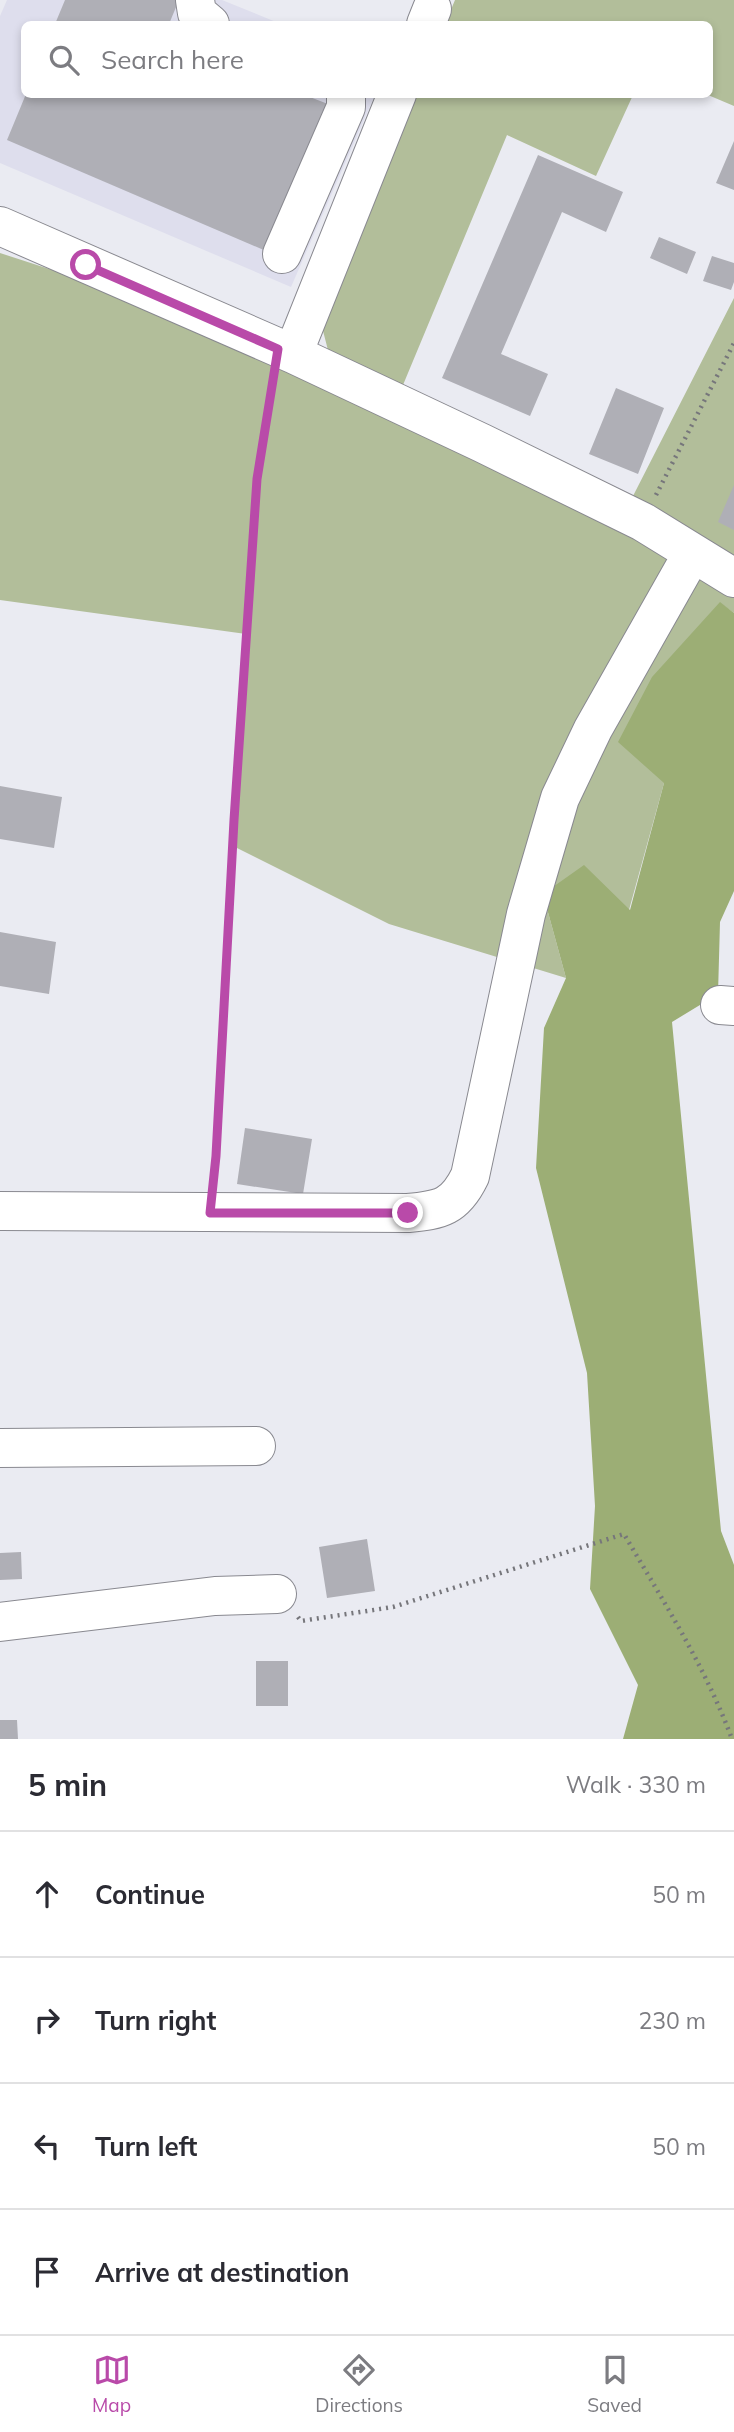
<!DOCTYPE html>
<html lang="en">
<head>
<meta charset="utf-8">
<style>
	:root { --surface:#fff; --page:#f2f2f3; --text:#2b2b33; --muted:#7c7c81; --line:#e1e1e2; --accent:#b94aa9 }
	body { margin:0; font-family:Mulish,sans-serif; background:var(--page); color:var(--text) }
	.stop { position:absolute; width:21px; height:21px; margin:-16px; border:5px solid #b94aa9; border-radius:50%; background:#fff }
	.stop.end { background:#b94aa9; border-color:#fff; box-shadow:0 2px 7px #0008 }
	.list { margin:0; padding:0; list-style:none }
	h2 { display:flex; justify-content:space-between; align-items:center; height:91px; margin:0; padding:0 28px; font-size:30px }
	h2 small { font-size:23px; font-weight:400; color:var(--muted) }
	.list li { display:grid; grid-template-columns:46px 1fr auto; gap:21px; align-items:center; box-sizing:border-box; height:126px; padding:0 28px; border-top:2px solid var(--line) }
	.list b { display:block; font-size:26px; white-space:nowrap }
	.list em { font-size:23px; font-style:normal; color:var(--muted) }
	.icon { flex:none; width:38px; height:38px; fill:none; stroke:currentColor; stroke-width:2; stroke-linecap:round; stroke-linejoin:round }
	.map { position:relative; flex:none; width:734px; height:1739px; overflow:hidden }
	.search { position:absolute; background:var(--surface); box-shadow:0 4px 10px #0003; left:21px; right:21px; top:21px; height:77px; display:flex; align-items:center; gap:18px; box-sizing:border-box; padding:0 24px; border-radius:10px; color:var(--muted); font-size:26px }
	.sheet { height:595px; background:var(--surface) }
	nav { display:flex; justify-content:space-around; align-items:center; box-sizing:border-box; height:98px; border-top:2px solid var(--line); background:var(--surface); font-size:19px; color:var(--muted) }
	nav a { display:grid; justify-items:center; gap:4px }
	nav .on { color:var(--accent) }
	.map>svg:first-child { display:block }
	.built { fill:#dedeed }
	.green { fill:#b2be9a }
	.forest { fill:#9cae75 }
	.building { fill:#afafb6 }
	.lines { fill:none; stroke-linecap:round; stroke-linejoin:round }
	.minor-casing { stroke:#898990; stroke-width:40 }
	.path { stroke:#76767b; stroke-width:4.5; stroke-dasharray:2 5; stroke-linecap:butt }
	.minor { stroke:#fff; stroke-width:38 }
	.route { stroke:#b94aa9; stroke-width:9 }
</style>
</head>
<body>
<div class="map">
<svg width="734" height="1739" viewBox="0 0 734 1739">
	<rect width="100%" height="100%" fill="#eaebf2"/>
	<!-- built -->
	<path class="built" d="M 7,0 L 222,0 L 281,24 L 24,24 L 24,94 L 375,95 L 291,287 L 0,163 L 0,16 Z"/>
	<!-- green -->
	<path class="green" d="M 455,0 L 734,0 L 734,106 L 708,95 L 710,24 L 445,24 Z
		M 416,95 L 633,95 L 596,176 L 507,135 L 403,385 L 329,354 L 322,327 Z
		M 0,253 L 243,332 L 627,514 L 633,496 L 734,298 L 734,613 L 720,603 L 664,783 L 629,910 L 543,894 L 566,978 L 389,924 L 233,846 L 246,634 L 0,600 Z"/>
	<!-- forest -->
	<path class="forest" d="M 720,602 L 734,613 L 734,891 L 720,922 L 718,994 L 672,1022 L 721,1531 L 734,1565 L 734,1739 L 623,1739 L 638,1685 L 590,1589 L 595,1506 L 587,1373 L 536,1168 L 544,1028 L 566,978 L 543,894 L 584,865 L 630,910 L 664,783 L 618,742 L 652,677 Z"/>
	<!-- building -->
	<path class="building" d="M 65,0 L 179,0 L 169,24 L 55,24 Z
		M 26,94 L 302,94 L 328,104 L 266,251 L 7,140 Z
		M 734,141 L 734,190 L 716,183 Z
		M 538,155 L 623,192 L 606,232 L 562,212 L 501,354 L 548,374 L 530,416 L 442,378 Z
		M 659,237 L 696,252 L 687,274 L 650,258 Z
		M 712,256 L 734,263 L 734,282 L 731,290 L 703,281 Z
		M 616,388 L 664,408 L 638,474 L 589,454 Z
		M 734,485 L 734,530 L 718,522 Z
		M 0,786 L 62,797 L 54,848 L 0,839 Z
		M 0,932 L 56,942 L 49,994 L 0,986 Z
		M 245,1128 L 312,1139 L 303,1194 L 237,1184 Z
		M 367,1539 L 375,1591 L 327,1598 L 319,1547 Z
		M 21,1552 L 22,1579 L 0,1580 L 0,1553 Z
		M 256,1661 L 288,1661 L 288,1706 L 256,1706 Z
		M 0,1720 L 17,1720 L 18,1739 L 0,1739 Z"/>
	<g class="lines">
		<defs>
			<path id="minor" d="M 195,0 L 197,13 L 210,24
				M 426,24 L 432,9
				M 0,226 L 293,354 L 482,443 L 643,522 L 734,578
				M 282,254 L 346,107 L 346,94
				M 293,354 L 397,94
				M 720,1005 L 734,1006
				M 0,1211 L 408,1213 C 441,1210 455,1207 470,1176 L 526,914 L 560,798 L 593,729 L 692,554
				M 0,1448 L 256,1446
				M 0,1622 L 215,1596 L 277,1594"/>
		</defs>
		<!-- minor casing -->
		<use href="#minor" class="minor-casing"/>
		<!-- path -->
		<path class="path" d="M 656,495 L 734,343
			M 213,1180 L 225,1002 L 234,820 L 257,479 L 273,380
			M 298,1617 L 301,1621 L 393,1607 L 624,1534 C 663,1601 705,1666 732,1739"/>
		<!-- minor -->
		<use href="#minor" class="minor"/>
	</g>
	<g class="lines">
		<!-- route -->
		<path class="route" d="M 86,265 L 278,349 L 257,479 L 234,820 L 216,1156 L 210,1213 L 408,1213"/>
	</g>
</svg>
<div class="stop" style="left:86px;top:265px"></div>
<div class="stop end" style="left:408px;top:1213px"></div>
<div class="search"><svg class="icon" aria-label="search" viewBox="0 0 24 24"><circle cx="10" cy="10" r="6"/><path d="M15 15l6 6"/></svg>Search here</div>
</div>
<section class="sheet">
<h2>5 min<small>Walk · 330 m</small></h2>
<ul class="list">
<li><svg class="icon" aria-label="ahead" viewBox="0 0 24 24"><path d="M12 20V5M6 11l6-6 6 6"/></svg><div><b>Continue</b></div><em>50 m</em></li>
<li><svg class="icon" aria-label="right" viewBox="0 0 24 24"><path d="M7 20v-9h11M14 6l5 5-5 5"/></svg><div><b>Turn right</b></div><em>230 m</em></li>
<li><svg class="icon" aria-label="left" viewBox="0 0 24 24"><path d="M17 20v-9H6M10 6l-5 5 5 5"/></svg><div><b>Turn left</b></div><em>50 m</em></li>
<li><svg class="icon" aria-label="arrive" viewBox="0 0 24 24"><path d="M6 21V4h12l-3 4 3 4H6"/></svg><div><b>Arrive at destination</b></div></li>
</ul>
</section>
<nav>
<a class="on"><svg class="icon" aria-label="map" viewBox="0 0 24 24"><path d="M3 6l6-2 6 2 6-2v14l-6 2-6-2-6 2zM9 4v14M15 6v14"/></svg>Map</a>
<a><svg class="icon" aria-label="directions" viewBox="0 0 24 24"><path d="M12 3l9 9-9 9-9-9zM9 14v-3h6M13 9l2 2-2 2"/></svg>Directions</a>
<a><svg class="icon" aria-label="saved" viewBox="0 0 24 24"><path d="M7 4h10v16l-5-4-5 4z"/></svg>Saved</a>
</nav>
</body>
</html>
